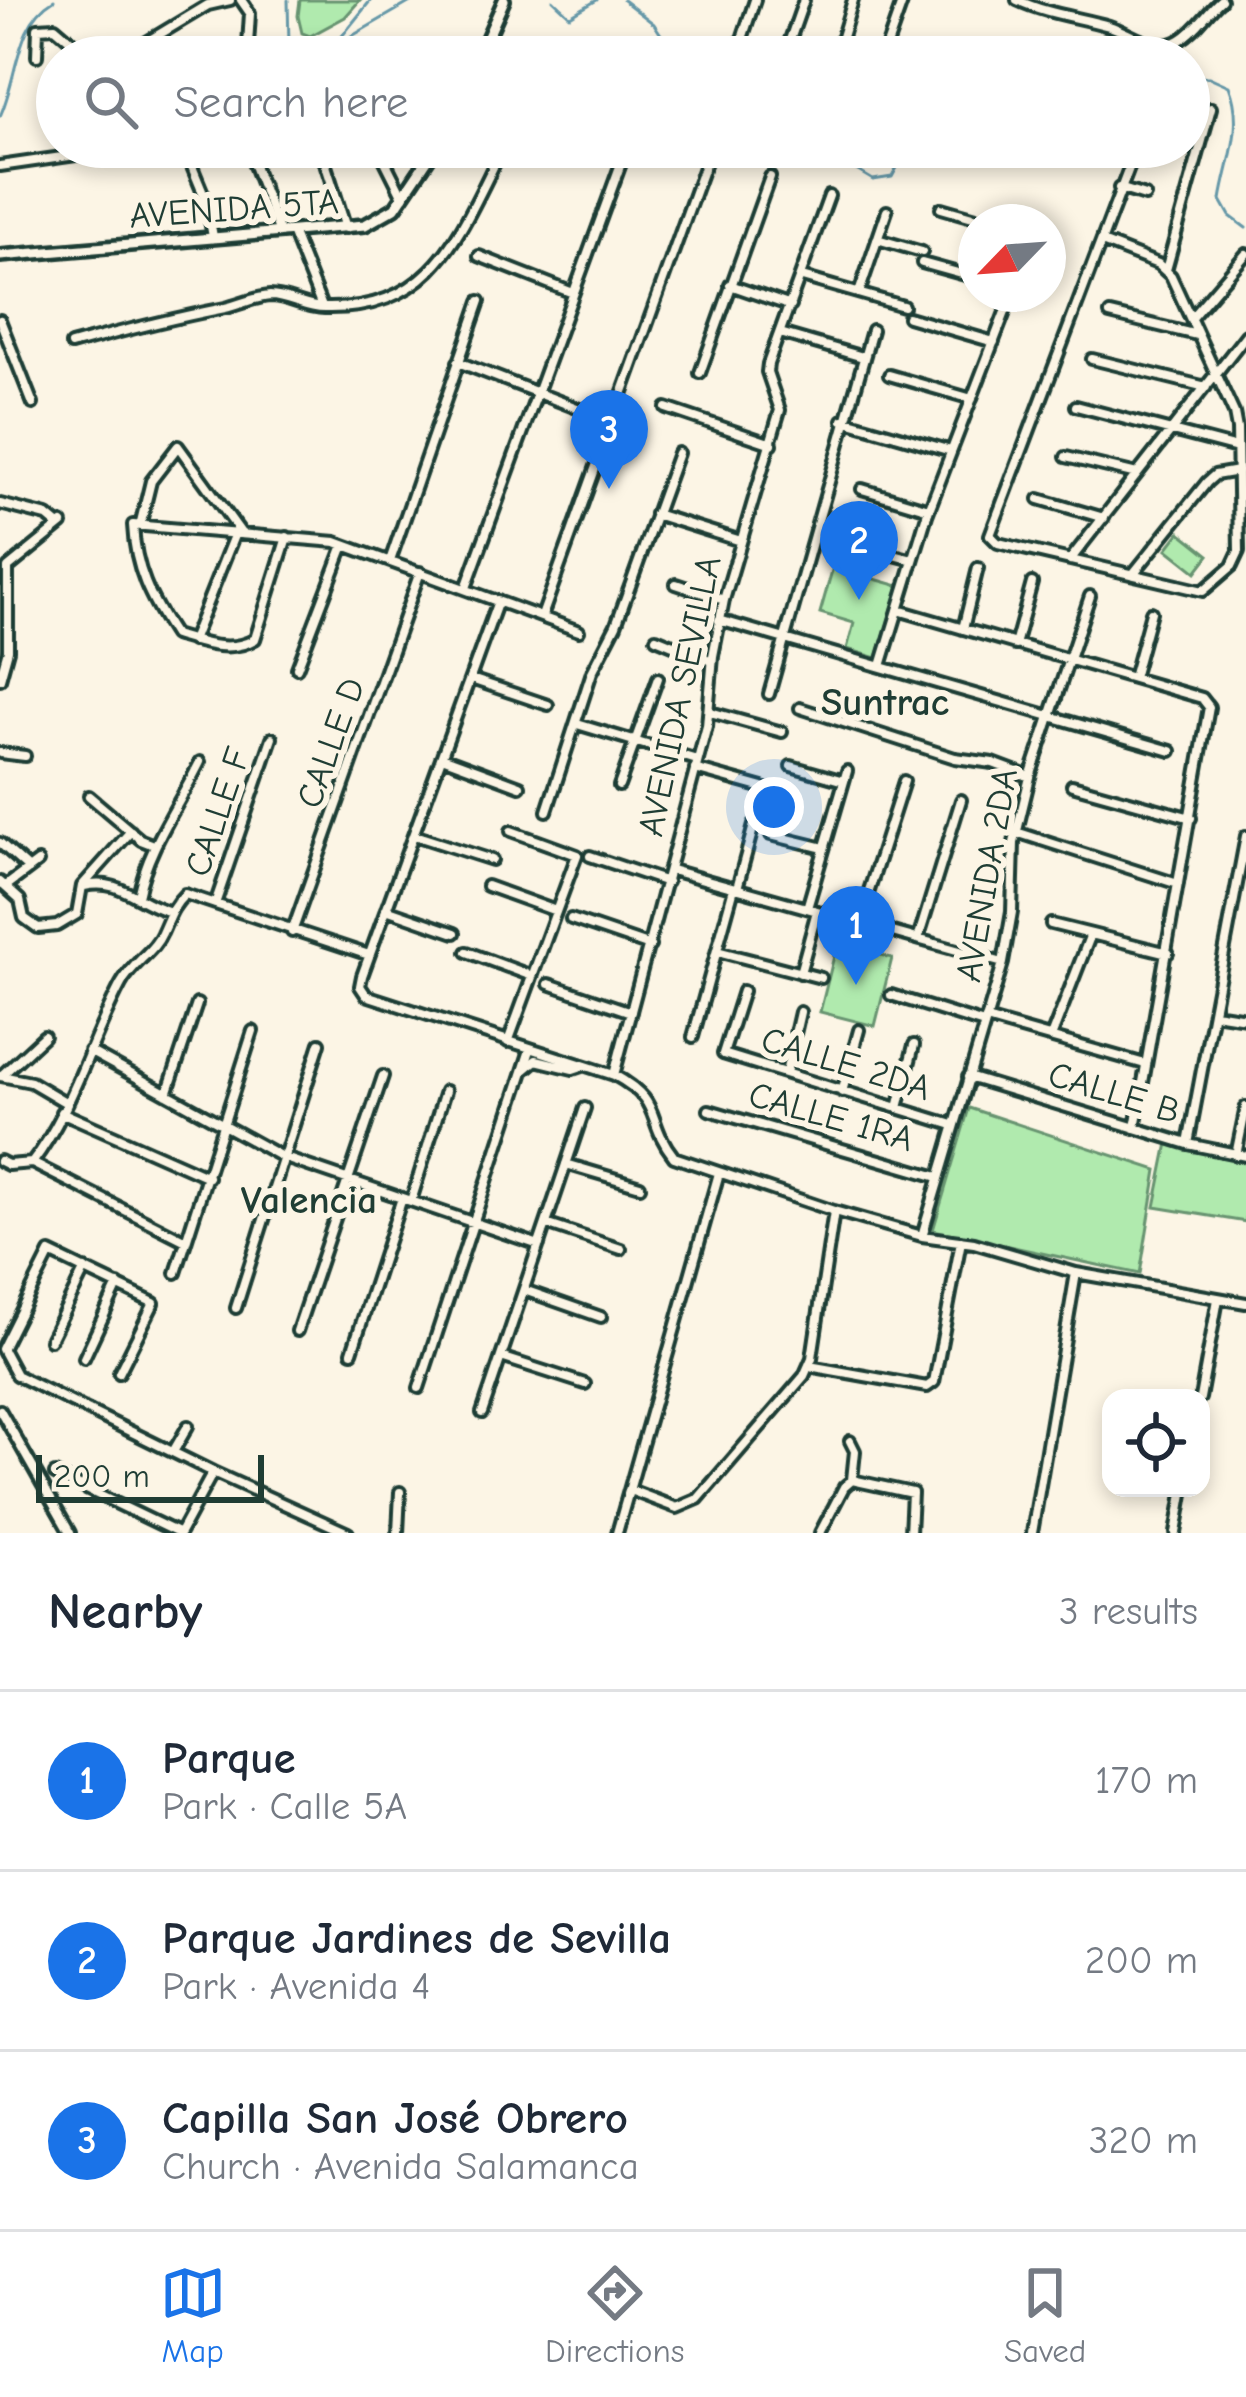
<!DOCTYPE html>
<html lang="en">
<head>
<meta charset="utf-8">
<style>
	:root { --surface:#fff; --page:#f6f6f7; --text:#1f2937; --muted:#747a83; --line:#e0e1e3; --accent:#1a73e8 }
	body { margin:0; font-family:"Comic Neue",sans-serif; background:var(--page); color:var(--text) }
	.controls { position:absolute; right:36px; bottom:36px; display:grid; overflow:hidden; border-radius:24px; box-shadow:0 6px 18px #0003 }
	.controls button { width:108px; height:108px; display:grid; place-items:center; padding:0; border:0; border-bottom:3px solid var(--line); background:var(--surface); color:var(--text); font:60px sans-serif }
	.compass { position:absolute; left:958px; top:204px; width:108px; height:108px; border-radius:50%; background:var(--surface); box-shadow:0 6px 18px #0003; rotate:245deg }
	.scale { position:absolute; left:36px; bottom:30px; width:228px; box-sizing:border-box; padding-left:12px; border:6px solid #1f3d34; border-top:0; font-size:33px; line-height:42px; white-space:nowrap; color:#1f3d34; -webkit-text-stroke:9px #fcf5e5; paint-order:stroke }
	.you { position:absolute; left:774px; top:807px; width:42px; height:42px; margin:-30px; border:9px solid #fff; border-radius:50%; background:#1a73e8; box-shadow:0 0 0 18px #1a73e833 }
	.badge { display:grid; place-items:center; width:78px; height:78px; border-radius:50%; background:var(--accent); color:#fff; font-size:39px; font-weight:700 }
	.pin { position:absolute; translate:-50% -99px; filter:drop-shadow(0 3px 6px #0008) }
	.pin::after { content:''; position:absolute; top:63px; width:42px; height:36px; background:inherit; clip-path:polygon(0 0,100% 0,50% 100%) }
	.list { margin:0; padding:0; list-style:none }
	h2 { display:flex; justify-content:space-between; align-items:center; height:156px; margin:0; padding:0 48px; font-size:51px }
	h2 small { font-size:39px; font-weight:400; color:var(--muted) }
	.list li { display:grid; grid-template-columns:78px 1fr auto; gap:36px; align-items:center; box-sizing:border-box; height:180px; padding:0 48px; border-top:3px solid var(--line) }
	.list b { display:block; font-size:45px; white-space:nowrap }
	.list p { margin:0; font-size:39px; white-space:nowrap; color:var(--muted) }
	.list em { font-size:39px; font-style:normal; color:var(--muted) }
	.icon { flex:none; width:66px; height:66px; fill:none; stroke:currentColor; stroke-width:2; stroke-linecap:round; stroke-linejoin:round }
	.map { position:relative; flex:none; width:1246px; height:1533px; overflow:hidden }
	.search { position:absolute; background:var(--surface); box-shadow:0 6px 18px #0003; left:36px; right:36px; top:36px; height:132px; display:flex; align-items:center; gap:30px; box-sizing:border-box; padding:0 42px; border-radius:66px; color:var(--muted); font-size:45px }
	.sheet { height:696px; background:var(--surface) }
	nav { display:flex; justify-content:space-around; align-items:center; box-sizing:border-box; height:168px; border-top:3px solid var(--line); background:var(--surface); font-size:33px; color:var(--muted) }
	nav a { display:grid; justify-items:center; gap:6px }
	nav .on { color:var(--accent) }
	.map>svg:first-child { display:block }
	.green { fill:#b0eaae; stroke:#689471; stroke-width:3 }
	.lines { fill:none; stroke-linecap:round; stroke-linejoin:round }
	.stream { stroke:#6698a8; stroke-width:3 }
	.minor-casing { stroke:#1f3d34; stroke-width:16 }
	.tertiary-casing { stroke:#1f3d34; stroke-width:18 }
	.minor { stroke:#fcf5e5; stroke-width:8 }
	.tertiary { stroke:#fcf5e5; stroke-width:9 }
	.labels { text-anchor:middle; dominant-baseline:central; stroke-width:12; stroke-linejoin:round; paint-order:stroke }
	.street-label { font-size:36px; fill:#1f3d34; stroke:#fcf5e5 }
	.neighbourhood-label { font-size:39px; font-weight:bold; fill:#1f3d34; stroke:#fcf5e5 }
</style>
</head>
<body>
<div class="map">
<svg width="1246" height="1533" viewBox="0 0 1246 1533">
	<rect width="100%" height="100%" fill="#fcf5e5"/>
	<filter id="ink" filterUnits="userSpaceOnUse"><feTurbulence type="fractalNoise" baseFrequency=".00833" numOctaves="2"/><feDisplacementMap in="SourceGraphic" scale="24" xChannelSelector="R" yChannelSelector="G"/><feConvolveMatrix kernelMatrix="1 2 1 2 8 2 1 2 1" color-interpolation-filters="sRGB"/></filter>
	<g filter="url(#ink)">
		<!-- green -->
		<path class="green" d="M 300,0 L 360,0 L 345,17 L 310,36 L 302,33 L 298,16 Z
			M 1180,532 L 1209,555 L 1196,572 L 1167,549 Z
			M 833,567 L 899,586 L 877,658 L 847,649 L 854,623 L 820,613 Z
			M 837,944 L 892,958 L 875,1026 L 820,1012 Z
			M 969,1108 L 1157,1170 L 1140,1274 L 933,1230 Z
			M 1168,1143 L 1246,1157 L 1246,1222 L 1155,1207 Z"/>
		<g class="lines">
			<!-- stream -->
			<path class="stream" d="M 288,0 L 289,46 L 298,55 L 321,54 L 414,0
				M 553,0 L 570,16 L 597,0
				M 623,0 L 654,24 L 676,57
				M 338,41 L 371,0
				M 1189,77 L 1209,77 L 1229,86 C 1245,126 1227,161 1221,200 L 1230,216 L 1246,228
				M 0,116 C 18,78 15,23 54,0
				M 775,147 L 848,165 L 873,180 L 892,177 L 900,162 L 902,147"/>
			<defs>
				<path id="minor" d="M 241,0 L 250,13 L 248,45
					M 1017,0 C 1047,14 1078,17 1109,26 C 1132,33 1154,55 1180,40 C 1196,31 1207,12 1221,0
					M 482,49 L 499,57
					M 609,51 L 624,57
					M 37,56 L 38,28 L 55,27 L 90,57
					M 115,57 L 127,45 L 135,49 L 208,5 L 230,0
					M 224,57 L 231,49
					M 736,57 L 755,0
					M 784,57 L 804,0
					M 836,57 L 853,0
					M 883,57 L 903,0
					M 184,147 L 207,203 L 213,237
					M 247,147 L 280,233
					M 320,147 L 346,228
					M 378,147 L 403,197
					M 0,166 L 131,147
					M 1119,188 L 1145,196
					M 941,208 L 990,222
					M 293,234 L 322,307
					M 877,239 L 922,252
					M 1102,242 L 1158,264 L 1171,276 L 1234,413 L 1237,429 L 1239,551 L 1232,566 L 1203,591 L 998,543 L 990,535 L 1137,147
					M 479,256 L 573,293
					M 922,263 L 976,278
					M 1166,270 L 1211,108
					M 802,277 L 903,306
					M 730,285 L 791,306
					M 859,293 L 887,211
					M 1110,314 L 1197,335
					M 908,317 L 994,342
					M 1191,318 L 1246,254
					M 0,320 L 33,404
					M 780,333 L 863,357
					M 71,345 C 122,331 173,318 225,308 C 239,305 255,297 270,296 C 287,296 306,308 324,308 C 436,311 460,231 503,147
					M 1092,359 L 1206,387
					M 458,362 L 613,422
					M 700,373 L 770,177
					M 889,375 L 972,399
					M 1076,406 L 1237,448
					M 666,408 L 772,444
					M 843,420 L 951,451
					M 1066,457 L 1137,474
					M 862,489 L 929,509
					M 1039,499 L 1104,518
					M 0,504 L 47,516 L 59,526
					M 655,514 L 741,541
					M 140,526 L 151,481 L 178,446 L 241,533
					M 287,537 L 255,639 C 230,654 201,643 174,635 C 150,598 135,569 133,525 L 336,542 L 579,631
					M 845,542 L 913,560
					M 1070,560 L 1246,335
					M 390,561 L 480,301
					M 1133,574 L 1207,482 L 1215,475 L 1238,471
					M 676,584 L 724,600
					M 466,588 L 627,147
					M 498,601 L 362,976 L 360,986 L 366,995 L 614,1075 C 665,1103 644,1119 674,1157 L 834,1211 L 922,1236 L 974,1243 L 1076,1273 L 1246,1303
					M 898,610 L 1202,698 L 1209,707 L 1135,1128
					M 542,616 L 708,156 L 684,147
					M 719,620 L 1171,751
					M 963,629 L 978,568
					M 656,638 L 712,661
					M 192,641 L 235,533
					M 1015,645 L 1032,583
					M 881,666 L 927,515 L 1012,294
					M 297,668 L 344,545
					M 1133,678 L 1151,612
					M 0,679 L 8,650 L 8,568 L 62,524
					M 471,679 L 548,705
					M 769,694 L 872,330
					M 800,708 L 955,758 L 993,763 L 1030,777
					M 710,712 L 782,732
					M 577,724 L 697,760
					M 0,753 L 25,756
					M 442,757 L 520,786
					M 791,766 L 844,781
					M 695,769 L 763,788
					M 1072,785 L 1191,818
					M 619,786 L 658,678
					M 89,796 L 141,840 L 154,845
					M 547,811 L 592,672 L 616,625 L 678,453
					M 1016,832 L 1178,884
					M 414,835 L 492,860
					M 771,835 L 824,848
					M 0,843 L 29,869
					M 590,856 L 667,882
					M 671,870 L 1003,963
					M 0,882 L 20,900 L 24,918 L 38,928 L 57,926 L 77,914 L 82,886 L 131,831
					M 6,886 L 38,862
					M 84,886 C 121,878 135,902 168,911
					M 487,886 L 556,911
					M 737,888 L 754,825
					M 138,896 C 148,847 178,807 200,762
					M 215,904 L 272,738
					M 807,908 L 847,771
					M 386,909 L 455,933
					M 571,919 L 650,946
					M 859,922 L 904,781
					M 1051,924 L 1168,953
					M 292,932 L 420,572
					M 918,939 L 961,800
					M 846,948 L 851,920
					M 717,951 L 821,978
					M 467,952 L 532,976
					M 800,973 L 817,911
					M 549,984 L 631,1012
					M 743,991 L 723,1054 L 953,1125
					M 891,995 L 984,1024
					M 1214,1013 L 1246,1018
					M 986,1019 L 1145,1064
					M 693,1037 L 734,888
					M 1051,1037 L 1091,934
					M 508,1042 L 577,855 L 511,831
					M 89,1051 L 282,1157 L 539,1245
					M 524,1070 L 536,1060 L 573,1069 L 582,1066
					M 786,1073 L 800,1012
					M 614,1075 L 707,726 L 713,656 L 724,600 L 780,410 L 767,372 L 768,364 L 829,196
					M 1,1076 L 31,1082 L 65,1102
					M 1,1076 L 44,1036
					M 968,1077 L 1188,1144 L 1246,1156
					M 842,1092 L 859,1030
					M 167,1094 L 197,1004
					M 898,1108 L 914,1045
					M 709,1110 L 938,1177
					M 61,1112 L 208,1177
					M 1188,1144 L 1246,836
					M 1236,1155 L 1246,1107
					M 0,1161 L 8,1165 L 32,1163 L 186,1241
					M 32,1163 C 72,1111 90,1042 121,984 C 132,963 154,952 162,933 C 170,916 171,908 185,894 L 369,955
					M 566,1164 L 640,1186
					M 411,1201 L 445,1091
					M 546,1224 L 621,1249
					M 922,1236 L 1003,963 L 1012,912 L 1014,843 L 1030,777 L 1090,596
					M 176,1273 L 253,1031
					M 524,1290 L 601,1317
					M 236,1308 L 320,1043
					M 297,1331 L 383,1076
					M 50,1340 L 85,1269
					M 352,1352 L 402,1198
					M 501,1357 L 585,1384
					M 84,1358 L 118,1285
					M 809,1366 L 927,1387 L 934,1382 L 961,1241
					M 119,1373 L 154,1303 L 50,1253 L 2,1349 L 16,1375 L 213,1472 L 348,1533
					M 419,1388 L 530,1050
					M 1200,1398 L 1218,1299
					M 0,1410 L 70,1533
					M 482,1413 L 585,1108
					M 850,1441 L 855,1451 L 852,1480
					M 173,1452 L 188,1426
					M 55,1474 L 178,1533
					M 630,1490 L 677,1508 L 698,1499 L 804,1376 L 812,1358 L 834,1211
					M 180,1533 L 213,1472
					M 398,1533 L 400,1492
					M 617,1533 L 719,1173
					M 820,1533 L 844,1487 L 852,1480 L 912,1493 L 910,1533
					M 1032,1533 L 1076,1273
					M 1176,1533 L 1184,1488"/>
				<path id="tertiary" d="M 479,57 L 504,0
					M 0,256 L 365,225 L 395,208 L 436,147"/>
			</defs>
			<!-- minor casing -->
			<use href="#minor" class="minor-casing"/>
			<!-- tertiary casing -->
			<use href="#tertiary" class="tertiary-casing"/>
			<!-- minor -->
			<use href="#minor" class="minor"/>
			<!-- tertiary -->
			<use href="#tertiary" class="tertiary"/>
		</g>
	</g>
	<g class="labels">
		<!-- street labels -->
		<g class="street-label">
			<text transform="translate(234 209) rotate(-4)">AVENIDA 5TA</text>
			<text transform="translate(680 696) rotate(-78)">AVENIDA SEVILLA</text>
			<text transform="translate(331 743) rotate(-70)">CALLE D</text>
			<text transform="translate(218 812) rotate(-71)">CALLE F</text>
			<text transform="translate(987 875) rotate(-80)">AVENIDA 2DA</text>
			<text transform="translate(846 1064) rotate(17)">CALLE 2DA</text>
			<text transform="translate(1114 1093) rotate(17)">CALLE B</text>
			<text transform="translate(831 1117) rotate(16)">CALLE 1RA</text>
		</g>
		<!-- neighbourhood labels -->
		<g class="neighbourhood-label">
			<text x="885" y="702">Suntrac</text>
			<text x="309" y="1200">Valencia</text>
		</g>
	</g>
</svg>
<div class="controls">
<button><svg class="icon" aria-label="locate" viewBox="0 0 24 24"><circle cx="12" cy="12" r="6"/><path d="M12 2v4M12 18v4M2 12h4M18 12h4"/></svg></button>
</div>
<svg class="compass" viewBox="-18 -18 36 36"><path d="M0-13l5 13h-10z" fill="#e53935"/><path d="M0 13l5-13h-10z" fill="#747a83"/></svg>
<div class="scale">200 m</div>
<div class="you"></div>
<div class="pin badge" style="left:856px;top:985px">1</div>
<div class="pin badge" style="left:859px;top:600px">2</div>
<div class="pin badge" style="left:609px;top:489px">3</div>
<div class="search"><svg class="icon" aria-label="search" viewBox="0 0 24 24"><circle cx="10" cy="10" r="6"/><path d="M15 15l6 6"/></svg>Search here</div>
</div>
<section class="sheet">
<h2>Nearby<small>3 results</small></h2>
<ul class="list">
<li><span class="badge">1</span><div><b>Parque</b><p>Park · Calle 5A</p></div><em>170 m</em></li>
<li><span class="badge">2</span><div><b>Parque Jardines de Sevilla</b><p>Park · Avenida 4</p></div><em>200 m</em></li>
<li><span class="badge">3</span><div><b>Capilla San José Obrero</b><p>Church · Avenida Salamanca</p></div><em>320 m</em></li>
</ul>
</section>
<nav>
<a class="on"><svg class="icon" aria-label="map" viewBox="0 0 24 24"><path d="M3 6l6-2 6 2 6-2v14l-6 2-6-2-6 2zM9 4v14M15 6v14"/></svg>Map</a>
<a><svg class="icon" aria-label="directions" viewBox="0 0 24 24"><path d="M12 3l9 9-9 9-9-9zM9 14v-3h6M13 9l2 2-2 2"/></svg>Directions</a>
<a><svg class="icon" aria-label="saved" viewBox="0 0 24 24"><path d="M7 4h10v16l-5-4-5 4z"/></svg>Saved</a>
</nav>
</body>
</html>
